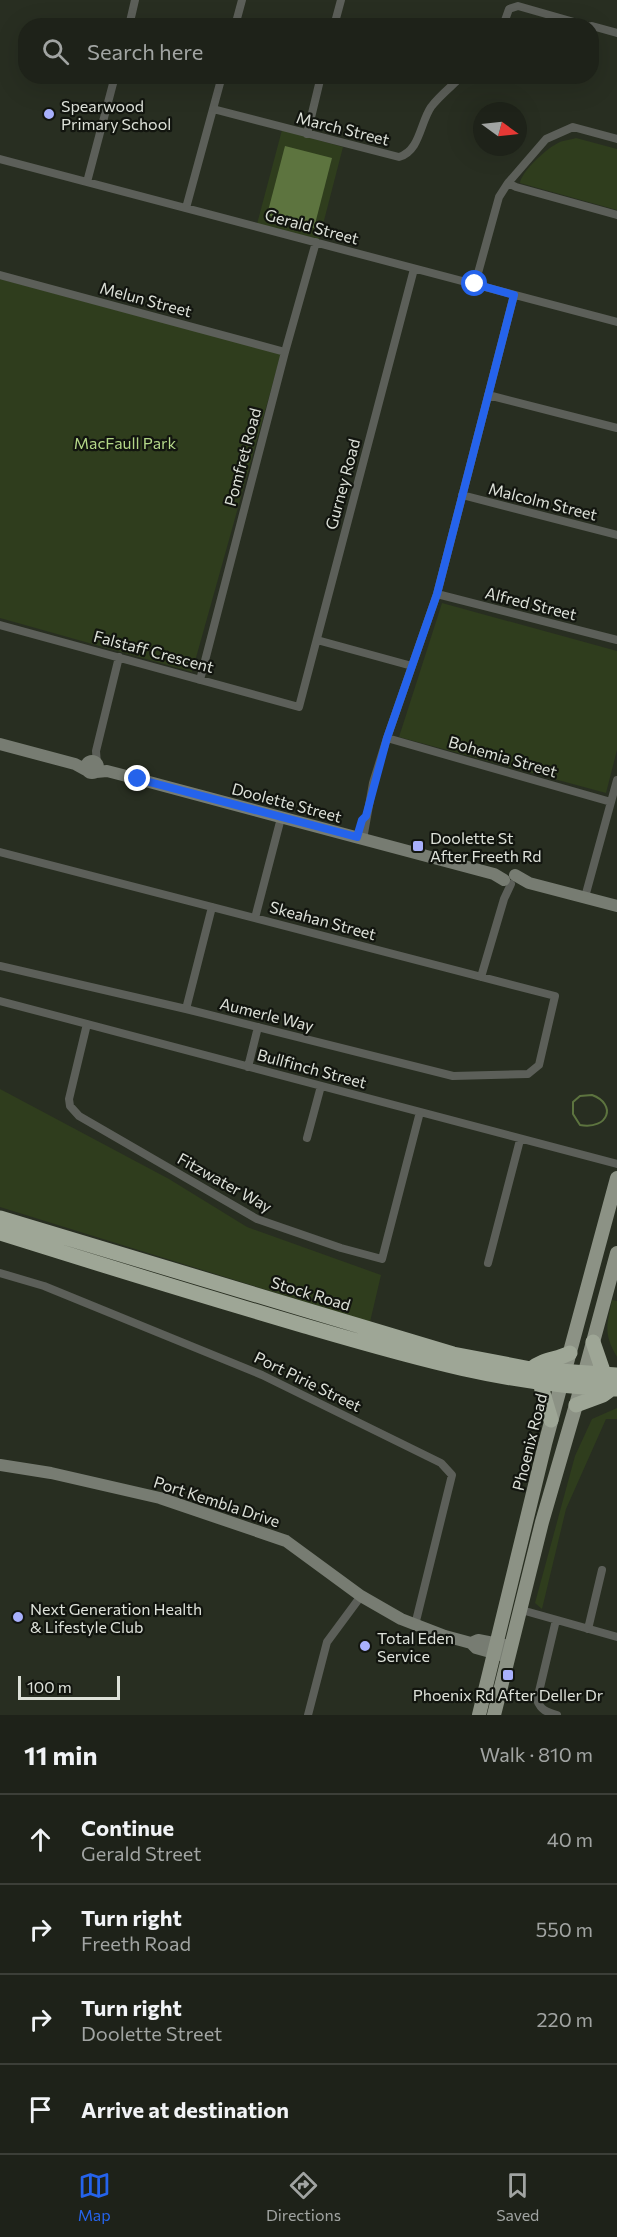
<!DOCTYPE html>
<html lang="en">
<head>
<meta charset="utf-8">
<style>
	:root { --surface:#1e2219; --page:#262a22; --text:#f1f3f6; --muted:#a1a4a2; --line:#3c3f38; --accent:#2563eb }
	body { margin:0; font-family:Commissioner,sans-serif; background:var(--page); color:var(--text) }
	.compass { position:absolute; left:473px; top:102px; width:54px; height:54px; border-radius:50%; background:var(--surface); box-shadow:0 6px 24px #0002; rotate:105deg }
	.scale { position:absolute; left:18px; bottom:15px; width:102px; box-sizing:border-box; padding-left:6px; border:3px solid #dde1d9; border-top:0; font-size:16px; line-height:21px; white-space:nowrap; color:#dde1d9; -webkit-text-stroke:4px #12150f; paint-order:stroke }
	.stop { position:absolute; width:18px; height:18px; margin:-14px; border:4px solid #2563eb; border-radius:50%; background:#fff }
	.stop.end { background:#2563eb; border-color:#fff; box-shadow:0 2px 6px #0008 }
	.list { margin:0; padding:0; list-style:none }
	h2 { display:flex; justify-content:space-between; align-items:center; height:78px; margin:0; padding:0 24px; font-size:26px }
	h2 small { font-size:20px; font-weight:400; color:var(--muted) }
	.list li { display:grid; grid-template-columns:39px 1fr auto; gap:18px; align-items:center; box-sizing:border-box; height:90px; padding:0 24px; border-top:2px solid var(--line) }
	.list b { display:block; font-size:22px; white-space:nowrap }
	.list p { margin:0; font-size:20px; white-space:nowrap; color:var(--muted) }
	.list em { font-size:20px; font-style:normal; color:var(--muted) }
	.icon { flex:none; width:33px; height:33px; fill:none; stroke:currentColor; stroke-width:2; stroke-linecap:round; stroke-linejoin:round }
	.map { position:relative; flex:none; width:617px; height:1715px; overflow:hidden }
	.search { position:absolute; background:var(--surface); box-shadow:0 6px 24px #0002; left:18px; right:18px; top:18px; height:66px; display:flex; align-items:center; gap:15px; box-sizing:border-box; padding:0 21px; border-radius:24px; color:var(--muted); font-size:22px }
	.sheet { height:438px; background:var(--surface) }
	nav { display:flex; justify-content:space-around; align-items:center; box-sizing:border-box; height:84px; border-top:2px solid var(--line); background:var(--surface); font-size:16px; color:var(--muted) }
	nav a { display:grid; justify-items:center; gap:3px }
	nav .on { color:var(--accent) }
	.map>svg:first-child { display:block }
	.green { fill:#2f3d1d }
	.water { fill:#5d743f }
	.lines { fill:none; stroke-linecap:round; stroke-linejoin:round }
	.stream { stroke:#5d743f; stroke-width:2 }
	.street { stroke:#5c5f59; stroke-width:8 }
	.secondary { stroke:#777c72; stroke-width:12 }
	.primary { stroke:#8c9285; stroke-width:14 }
	.highway { stroke:#9ea696; stroke-width:15 }
	.route { stroke:#2563eb; stroke-width:8 }
	.poi-dot { fill:#a8b0fc; stroke:#12150f; stroke-width:2 }
	.labels { text-anchor:middle; dominant-baseline:central; stroke-width:4.5; stroke-linejoin:round; paint-order:stroke }
	.poi-label { font-size:16px; fill:#dde1d9; stroke:#12150f; text-anchor:start }
	.street-label { font-size:16px; fill:#dde1d9; stroke:#12150f }
	.park-label { font-size:16px; fill:#b4d788; stroke:#12150f }
</style>
</head>
<body>
<div class="map">
<svg width="617" height="1715" viewBox="0 0 617 1715">
	<rect width="100%" height="100%" fill="#282e21"/>
	<!-- green -->
	<path class="green" d="M 282,130 L 343,147 L 319,240 L 257,224 Z
		M 576,138 L 617,149 L 617,210 L 520,183 C 521,172 547,148 558,143 C 563,140 570,140 576,138 Z
		M 0,279 L 281,354 L 192,672 L 0,618 Z
		M 442,603 L 617,651 L 617,750 L 606,793 L 399,737 Z
		M 0,1089 L 169,1179 L 247,1227 L 381,1275 L 370,1322 L 0,1207 Z
		M 612,1300 L 617,1301 L 617,1357 C 603,1333 607,1325 612,1300 Z
		M 617,1408 L 617,1419 L 606,1419 L 566,1509 L 542,1609 L 535,1603 L 575,1456 L 592,1419 Z"/>
	<!-- water -->
	<path class="water" d="M 285,146 L 332,158 L 314,228 L 267,215 Z"/>
	<g class="lines">
		<!-- stream -->
		<path class="stream" d="M 592,1095 C 617,1104 609,1130 580,1125 L 573,1114 L 573,1102 L 580,1096 Z"/>
		<!-- street -->
		<path class="street" d="M 129,26 L 135,0
			M 235,26 L 242,0
			M 334,26 L 341,0
			M 503,26 L 509,9 L 518,6 L 588,26
			M 592,26 L 617,33
			M 213,109 L 399,157 C 420,151 420,123 431,107 C 439,96 452,86 462,76
			M 307,134 L 321,76
			M 0,159 L 617,322
			M 87,182 L 115,76
			M 508,183 L 516,187 L 617,215
			M 186,208 L 222,76
			M 0,275 L 285,352
			M 475,284 L 499,197 L 508,183 L 546,139 L 573,127 L 617,139
			M 488,395 L 617,428
			M 462,495 L 617,535
			M 437,594 L 617,640
			M 0,625 L 299,707 L 414,269
			M 317,640 L 412,666
			M 200,680 L 285,352 L 316,242
			M 387,738 L 611,802
			M 97,764 L 96,751 L 119,657
			M 363,839 L 373,783 L 387,738 L 437,594 L 514,295
			M 0,852 L 555,996 L 539,1065 L 528,1074 L 453,1076 L 186,1009 L 0,966
			M 585,897 L 617,780
			M 255,918 L 281,818
			M 481,977 L 504,899 L 511,884
			M 0,1001 L 617,1164
			M 186,1009 L 212,907
			M 87,1024 L 69,1099 L 70,1106 L 79,1116 L 257,1219 L 341,1248 L 382,1259 L 420,1112
			M 248,1067 L 258,1027
			M 307,1138 L 321,1086
			M 488,1263 L 520,1140
			M 0,1273 L 44,1286 L 262,1375 L 441,1463 L 452,1475 L 415,1625
			M 518,1609 L 617,1637
			M 556,1620 L 537,1700 C 541,1710 546,1712 557,1715
			M 588,1629 L 602,1570
			M 308,1715 L 327,1642 L 361,1596"/>
		<!-- secondary -->
		<path class="secondary" d="M 0,744 L 75,764 L 86,770
			M86 767a6 6 0 1 1 12 0a6 6 0 1 1-12 0Z
			M 96,772 L 107,771 L 138,779 L 494,874 L 504,880
			M 515,875 L 529,883 L 617,906
			M 0,1465 L 51,1473 L 160,1498 L 286,1541 L 361,1596 L 401,1619 L 445,1636 L 471,1643 L 476,1648 L 508,1657
			M 471,1643 L 478,1640 L 504,1645"/>
		<!-- primary -->
		<path class="primary" d="M 479,1715 L 545,1444 L 617,1178
			M 494,1715 L 542,1522 L 576,1405 L 617,1253"/>
		<!-- highway -->
		<path class="highway" d="M 0,1218 L 453,1354 L 531,1369 L 617,1375
			M 0,1233 C 102,1265 203,1296 305,1326 C 408,1356 509,1386 617,1389
			M 593,1342 L 604,1374
			M 531,1369 C 543,1359 556,1360 570,1353
			M 540,1383 L 551,1420
			M 576,1405 L 603,1395 L 610,1390"/>
	</g>
	<g class="lines">
		<!-- route -->
		<path class="route" d="M 138,779 L 357,837 L 362,820 L 366,816 L 387,738 L 437,594 L 514,295 L 475,284"/>
	</g>
	<!-- markers -->
	<g class="poi-dot">
		<circle cx="49" cy="114" r="6"/>
		<rect x="412" y="840" width="12" height="12" rx="3"/>
		<circle cx="18" cy="1617" r="6"/>
		<circle cx="365" cy="1646" r="6"/>
		<rect x="502" y="1669" width="12" height="12" rx="3"/>
	</g>
	<g class="labels">
		<!-- poi labels -->
		<g class="poi-label">
			<text x="61" y="105">Spearwood<tspan x="61" dy="18">Primary School</tspan></text>
			<text x="430" y="837">Doolette St<tspan x="430" dy="18">After Freeth Rd</tspan></text>
			<text x="30" y="1608">Next Generation Health<tspan x="30" dy="18">&amp; Lifestyle Club</tspan></text>
			<text x="377" y="1637">Total Eden<tspan x="377" dy="18">Service</tspan></text>
			<text x="508" y="1694" text-anchor="middle">Phoenix Rd After Deller Dr</text>
		</g>
		<!-- street labels -->
		<g class="street-label">
			<text transform="translate(343 128) rotate(14)">March Street</text>
			<text transform="translate(312 226) rotate(15)">Gerald Street</text>
			<text transform="translate(146 299) rotate(15)">Melun Street</text>
			<text transform="translate(242 457) rotate(-75)">Pomfret Road</text>
			<text transform="translate(342 484) rotate(-75)">Gurney Road</text>
			<text transform="translate(543 501) rotate(14)">Malcolm Street</text>
			<text transform="translate(531 603) rotate(14)">Alfred Street</text>
			<text transform="translate(154 651) rotate(15)">Falstaff Crescent</text>
			<text transform="translate(503 756) rotate(16)">Bohemia Street</text>
			<text transform="translate(287 802) rotate(15)">Doolette Street</text>
			<text transform="translate(323 920) rotate(15)">Skeahan Street</text>
			<text transform="translate(267 1014) rotate(14)">Aumerle Way</text>
			<text transform="translate(312 1068) rotate(15)">Bullfinch Street</text>
			<text transform="translate(225 1182) rotate(29)">Fitzwater Way</text>
			<text transform="translate(311 1293) rotate(17)">Stock Road</text>
			<text transform="translate(308 1381) rotate(26)">Port Pirie Street</text>
			<text transform="translate(529 1442) rotate(-76)">Phoenix Road</text>
			<text transform="translate(217 1501) rotate(18)">Port Kembla Drive</text>
		</g>
		<!-- park labels -->
		<g class="park-label">
			<text x="125" y="442">MacFaull Park</text>
		</g>
	</g>
</svg>
<svg class="compass" viewBox="-18 -18 36 36"><path d="M0-13l5 13h-10z" fill="#e53935"/><path d="M0 13l5-13h-10z" fill="#a1a4a2"/></svg>
<div class="scale">100 m</div>
<div class="stop" style="left:475px;top:284px"></div>
<div class="stop end" style="left:138px;top:779px"></div>
<div class="search"><svg class="icon" aria-label="search" viewBox="0 0 24 24"><circle cx="10" cy="10" r="6"/><path d="M15 15l6 6"/></svg>Search here</div>
</div>
<section class="sheet">
<h2>11 min<small>Walk · 810 m</small></h2>
<ul class="list">
<li><svg class="icon" aria-label="ahead" viewBox="0 0 24 24"><path d="M12 20V5M6 11l6-6 6 6"/></svg><div><b>Continue</b><p>Gerald Street</p></div><em>40 m</em></li>
<li><svg class="icon" aria-label="right" viewBox="0 0 24 24"><path d="M7 20v-9h11M14 6l5 5-5 5"/></svg><div><b>Turn right</b><p>Freeth Road</p></div><em>550 m</em></li>
<li><svg class="icon" aria-label="right" viewBox="0 0 24 24"><path d="M7 20v-9h11M14 6l5 5-5 5"/></svg><div><b>Turn right</b><p>Doolette Street</p></div><em>220 m</em></li>
<li><svg class="icon" aria-label="arrive" viewBox="0 0 24 24"><path d="M6 21V4h12l-3 4 3 4H6"/></svg><div><b>Arrive at destination</b></div></li>
</ul>
</section>
<nav>
<a class="on"><svg class="icon" aria-label="map" viewBox="0 0 24 24"><path d="M3 6l6-2 6 2 6-2v14l-6 2-6-2-6 2zM9 4v14M15 6v14"/></svg>Map</a>
<a><svg class="icon" aria-label="directions" viewBox="0 0 24 24"><path d="M12 3l9 9-9 9-9-9zM9 14v-3h6M13 9l2 2-2 2"/></svg>Directions</a>
<a><svg class="icon" aria-label="saved" viewBox="0 0 24 24"><path d="M7 4h10v16l-5-4-5 4z"/></svg>Saved</a>
</nav>
</body>
</html>
